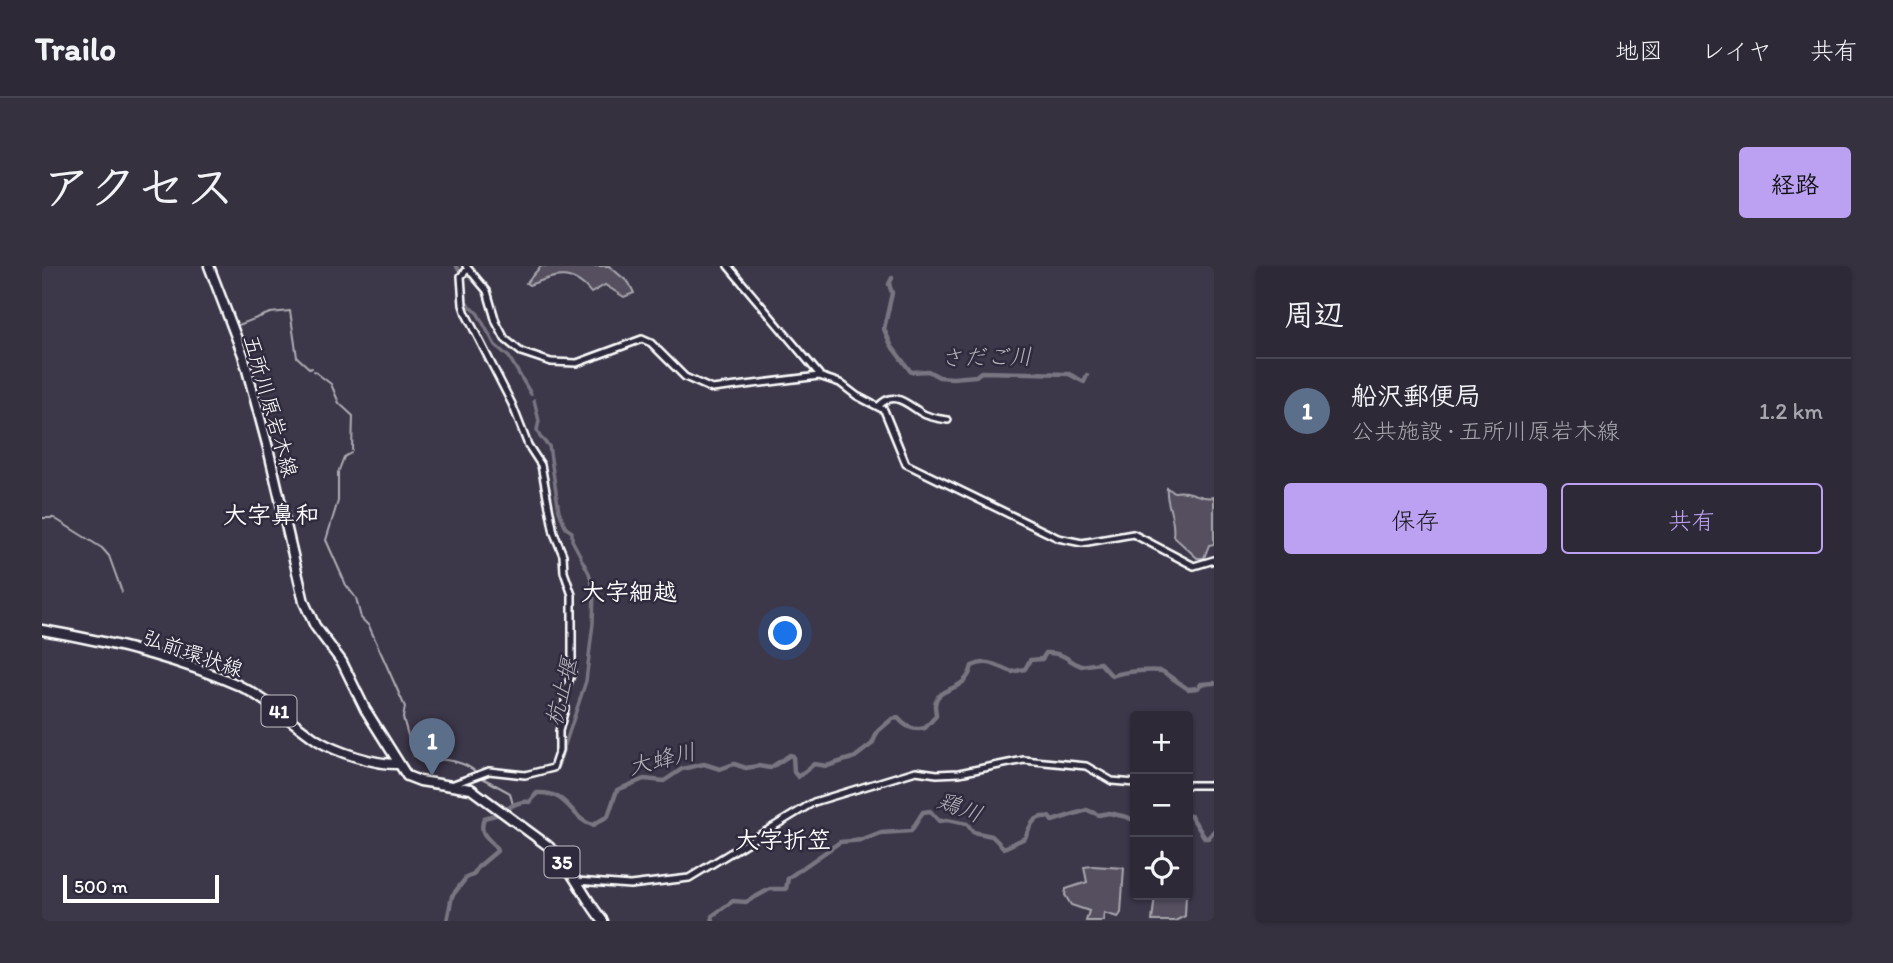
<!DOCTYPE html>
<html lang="ja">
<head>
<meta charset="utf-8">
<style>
	:root { --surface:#2d2937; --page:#35313f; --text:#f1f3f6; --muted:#a7a6ad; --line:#484552; --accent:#bca0f2 }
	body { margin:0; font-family:Itim,"Klee One",sans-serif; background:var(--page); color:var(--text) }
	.controls { position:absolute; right:21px; bottom:21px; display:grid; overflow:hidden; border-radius:7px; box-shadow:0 2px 5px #0004 }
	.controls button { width:63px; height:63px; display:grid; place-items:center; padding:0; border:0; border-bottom:2px solid var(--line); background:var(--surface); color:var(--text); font:35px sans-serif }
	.scale { position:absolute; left:21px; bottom:18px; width:156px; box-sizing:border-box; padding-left:7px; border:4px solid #fff; border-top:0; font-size:19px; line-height:24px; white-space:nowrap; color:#fff; -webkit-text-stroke:5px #2f2a3d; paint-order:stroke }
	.you { position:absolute; left:744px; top:368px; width:24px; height:24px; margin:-18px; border:5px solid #fff; border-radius:50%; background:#1a73e8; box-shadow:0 0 0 10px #1a73e833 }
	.badge { display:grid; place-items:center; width:46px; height:46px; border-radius:50%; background:var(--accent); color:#fff; font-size:23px; font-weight:700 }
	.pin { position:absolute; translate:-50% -58px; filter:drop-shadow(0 2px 4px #0008) }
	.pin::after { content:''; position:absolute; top:37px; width:24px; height:21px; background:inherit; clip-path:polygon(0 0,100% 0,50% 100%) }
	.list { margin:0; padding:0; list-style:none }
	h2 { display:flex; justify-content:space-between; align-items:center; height:91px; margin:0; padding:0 28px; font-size:30px }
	h2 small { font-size:23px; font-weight:400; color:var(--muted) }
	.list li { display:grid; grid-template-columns:46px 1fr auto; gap:21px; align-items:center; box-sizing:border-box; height:105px; padding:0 28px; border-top:2px solid var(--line) }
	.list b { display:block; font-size:26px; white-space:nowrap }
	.list p { margin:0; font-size:23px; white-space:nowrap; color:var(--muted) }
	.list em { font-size:23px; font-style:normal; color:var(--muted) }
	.actions { display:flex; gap:14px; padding:21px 28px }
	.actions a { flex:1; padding:16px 0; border:2px solid var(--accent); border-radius:7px; text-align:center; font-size:24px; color:var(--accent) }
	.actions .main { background:var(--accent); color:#111 }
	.icon { flex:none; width:38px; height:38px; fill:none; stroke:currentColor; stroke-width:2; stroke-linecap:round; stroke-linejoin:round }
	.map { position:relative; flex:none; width:1172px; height:655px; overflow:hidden; border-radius:7px }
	header { display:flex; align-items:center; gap:42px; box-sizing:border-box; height:98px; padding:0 35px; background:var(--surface); border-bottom:2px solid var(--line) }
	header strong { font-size:33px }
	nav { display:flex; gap:38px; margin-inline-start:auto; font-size:24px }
	.intro { display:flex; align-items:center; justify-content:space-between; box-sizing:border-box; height:168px; padding:0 42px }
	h1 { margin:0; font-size:49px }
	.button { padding:18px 32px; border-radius:7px; background:var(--accent); color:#111; font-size:24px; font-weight:700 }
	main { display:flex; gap:42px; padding:0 42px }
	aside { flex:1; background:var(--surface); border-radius:7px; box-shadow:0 2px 5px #0004 }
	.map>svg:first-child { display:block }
	.green { fill:#555060; stroke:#aaa8b0; stroke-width:2 }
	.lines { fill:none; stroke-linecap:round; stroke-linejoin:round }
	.stream { stroke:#afadb4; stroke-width:2 }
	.canal { stroke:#797682; stroke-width:3.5 }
	.river { stroke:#797682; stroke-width:4.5 }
	.minor-casing { stroke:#fff; stroke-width:10 }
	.major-casing { stroke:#fff; stroke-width:13 }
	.minor { stroke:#2f2a3d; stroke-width:5 }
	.major { stroke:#2f2a3d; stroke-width:8 }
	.labels { text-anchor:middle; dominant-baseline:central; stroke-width:5; stroke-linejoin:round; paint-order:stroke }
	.shield { fill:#2f2a3d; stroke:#c1bfc5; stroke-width:2 }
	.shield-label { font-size:19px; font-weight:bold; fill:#fff }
	.street-label { font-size:21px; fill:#fff; stroke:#2f2a3d }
	.water-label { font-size:23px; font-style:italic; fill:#b5b4ba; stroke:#2f2a3d }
	.quarter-label { font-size:24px; font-weight:bold; fill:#fff; stroke:#2f2a3d }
</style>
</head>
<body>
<header>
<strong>Trailo</strong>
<nav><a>地図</a><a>レイヤ</a><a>共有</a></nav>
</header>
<div class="intro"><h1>アクセス</h1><a class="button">経路</a></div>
<main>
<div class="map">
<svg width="1172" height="655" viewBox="0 0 1172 655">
	<rect width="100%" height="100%" fill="#3c3749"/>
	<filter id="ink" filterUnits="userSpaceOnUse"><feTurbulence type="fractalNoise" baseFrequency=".0143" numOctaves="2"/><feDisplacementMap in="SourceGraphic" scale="14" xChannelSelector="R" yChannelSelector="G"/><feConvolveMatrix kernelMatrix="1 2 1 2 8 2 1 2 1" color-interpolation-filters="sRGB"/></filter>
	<g filter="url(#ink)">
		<!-- green -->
		<path class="green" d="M 499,0 L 567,0 L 587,17 L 592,27 L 582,31 L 563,19 L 549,27 C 530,3 513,9 487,19 L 484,17 Z
			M 1125,222 L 1132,226 C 1152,223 1155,234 1172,231 L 1172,278 L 1167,279 L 1162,292 L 1155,292 L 1131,270 C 1134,252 1123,237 1125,222 Z
			M 1050,600 L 1082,602 L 1079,647 L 1076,651 L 1062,647 L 1061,655 L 1044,655 L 1047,645 L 1029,639 L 1023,629 L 1024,623 L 1045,616 L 1042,601 Z
			M 1113,629 L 1144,629 L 1143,650 L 1133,655 L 1110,655 Z"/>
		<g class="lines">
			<!-- stream -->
			<path class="stream" d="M 194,60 L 228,47 L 248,45 L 255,91 L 268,103 L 270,102
				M 272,105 L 289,118 L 297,137 L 311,150 L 310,184
				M 297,204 L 302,191 L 309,187
				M 296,206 L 296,235 L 284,274 L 304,319 L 314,332 L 319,352 L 327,360 L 363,441 L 361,452 L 372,490 C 394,496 416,490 434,506
				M 0,252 L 12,252 L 60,282 L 67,290 L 80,326
				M 437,510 L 468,527 L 471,539"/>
			<!-- canal -->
			<path class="canal" d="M 414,0 L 421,10
				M 422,34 L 436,48 L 453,79 L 467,91 L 489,128
				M 492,134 L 497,155 L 495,164 L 498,171 L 507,180 L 517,245 L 524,262 L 530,266 L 530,274 L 539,291
				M 487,510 L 514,504 L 516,500 L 544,415 L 551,357 L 552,325 L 547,307 L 540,294"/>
			<!-- river -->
			<path class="river" d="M 849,79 L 842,63 L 850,27 L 847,18 L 850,12
				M 851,82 L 869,106 L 886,105 L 897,111 L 911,112 L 934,110 L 939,106 L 1027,108 L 1042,116 L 1045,109
				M 813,491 L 830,478 L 836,465 L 850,453 L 856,452 C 864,461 871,465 883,462 L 894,450 C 894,446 893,443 893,439 C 895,418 923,429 930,400 C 946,392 955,400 970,406 L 983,403 L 988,394 L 1000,393 L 1004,387 C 1023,386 1025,395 1039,400 L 1058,397 L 1070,410 C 1082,405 1106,404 1120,405 L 1146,423 L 1156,422 L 1159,418 L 1172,417
				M 1146,550 L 1149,550 L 1163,572 L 1166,572 L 1172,565
				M 405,655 L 410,630 L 424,612 L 431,609 L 436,601 L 455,585 C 451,572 435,572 442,552 C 447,550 453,550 458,547 C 468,541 477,534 488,536 L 495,527 C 528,525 529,554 551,559 L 566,550 L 575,524 L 602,513 L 622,515 L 640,503 L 662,498 L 678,503 L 692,498 L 704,502 L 716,500 L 728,502 L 748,489 L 751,490 L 752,506 L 756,511 L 772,498 L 785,500 L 810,492
				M 671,655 L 670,650 L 691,635 L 704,636 L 728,623 L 744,623 L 746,612 L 798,576 L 821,574 L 839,567 L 869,565 L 881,546 L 888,545 L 897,555 L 905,554 L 925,558 L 931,566 L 950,570 L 962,582 L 983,572 C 988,560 991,549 1007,551 L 1010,555 L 1045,544 L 1057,549 L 1067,547 L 1085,551 L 1093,555"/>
			<defs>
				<path id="minor" d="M 424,0 L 445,25 L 454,56 L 463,73 L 479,86 L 509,96 L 535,97 L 600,73 L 609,77 L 643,111 L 670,123 L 777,110 L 798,117 L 815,130 L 842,144 L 864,198 L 1016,272 L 1040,277 L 1091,268 L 1152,300 L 1172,294
					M 686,0 L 777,108
					M 837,140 C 851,124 864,137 878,146 C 885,151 898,153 906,154
					M 409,519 L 447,505 L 483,509 L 511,502 L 517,484 L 517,465 L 523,443 L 523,427 L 530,406 L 530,329 L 522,306 L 521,289 L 512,267 L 499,199 L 486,179 L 470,138 L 424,48 L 421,39 L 419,10 L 426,3
					M 1146,519 L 1172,519
					M 535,615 L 588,619 L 647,612 L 772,536 L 874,505 L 895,508 L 917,507 L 982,494 L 1044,500 L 1070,515 L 1093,517"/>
				<path id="major" d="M 167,0 L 201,89 L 226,182 L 262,336 L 273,360 L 300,396 L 323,443 L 365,510 L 378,515 L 429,523 L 505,579 C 529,599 541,631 561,655
					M 0,364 C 64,375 137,393 196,419 C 225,433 249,456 275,474 C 294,486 334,499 357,498"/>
			</defs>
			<!-- minor casing -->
			<use href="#minor" class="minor-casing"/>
			<!-- major casing -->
			<use href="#major" class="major-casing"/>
			<!-- minor -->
			<use href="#minor" class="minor"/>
			<!-- major -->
			<use href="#major" class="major"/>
		</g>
	</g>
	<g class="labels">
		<!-- shield labels -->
		<g class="shield">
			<rect x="219.5" y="429.5" width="35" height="31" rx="5"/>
			<rect x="502.5" y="580.5" width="35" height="31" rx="5"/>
		</g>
		<g class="shield-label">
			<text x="237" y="445">41</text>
			<text x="520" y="596">35</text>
		</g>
		<!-- street labels -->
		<g class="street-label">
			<text transform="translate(229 140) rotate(74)">五所川原岩木線</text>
			<text transform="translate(151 387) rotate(19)">弘前環状線</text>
		</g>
		<!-- water labels -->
		<g class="water-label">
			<text transform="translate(944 91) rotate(-1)">さだご川</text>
			<text transform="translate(519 426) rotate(-76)">杭止堰</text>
			<text transform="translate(620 493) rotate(-14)">大蜂川</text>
			<text transform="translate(918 541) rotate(21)">鶏川</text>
		</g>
		<!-- quarter labels -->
		<g class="quarter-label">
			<text x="229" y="248">大字鼻和</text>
			<text x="587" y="325">大字細越</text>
			<text x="741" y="573">大字折笠</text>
		</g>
	</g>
</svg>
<div class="controls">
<button>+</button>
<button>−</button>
<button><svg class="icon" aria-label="locate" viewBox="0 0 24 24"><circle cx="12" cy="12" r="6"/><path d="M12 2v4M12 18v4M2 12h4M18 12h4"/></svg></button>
</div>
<div class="scale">500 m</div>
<div class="you"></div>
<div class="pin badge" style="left:390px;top:510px;background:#5c6f8a">1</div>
</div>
<aside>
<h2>周辺<small></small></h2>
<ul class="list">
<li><span class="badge" style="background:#5c6f8a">1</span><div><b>船沢郵便局</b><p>公共施設 · 五所川原岩木線</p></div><em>1.2 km</em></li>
</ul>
<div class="actions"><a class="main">保存</a><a>共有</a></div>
</aside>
</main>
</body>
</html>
